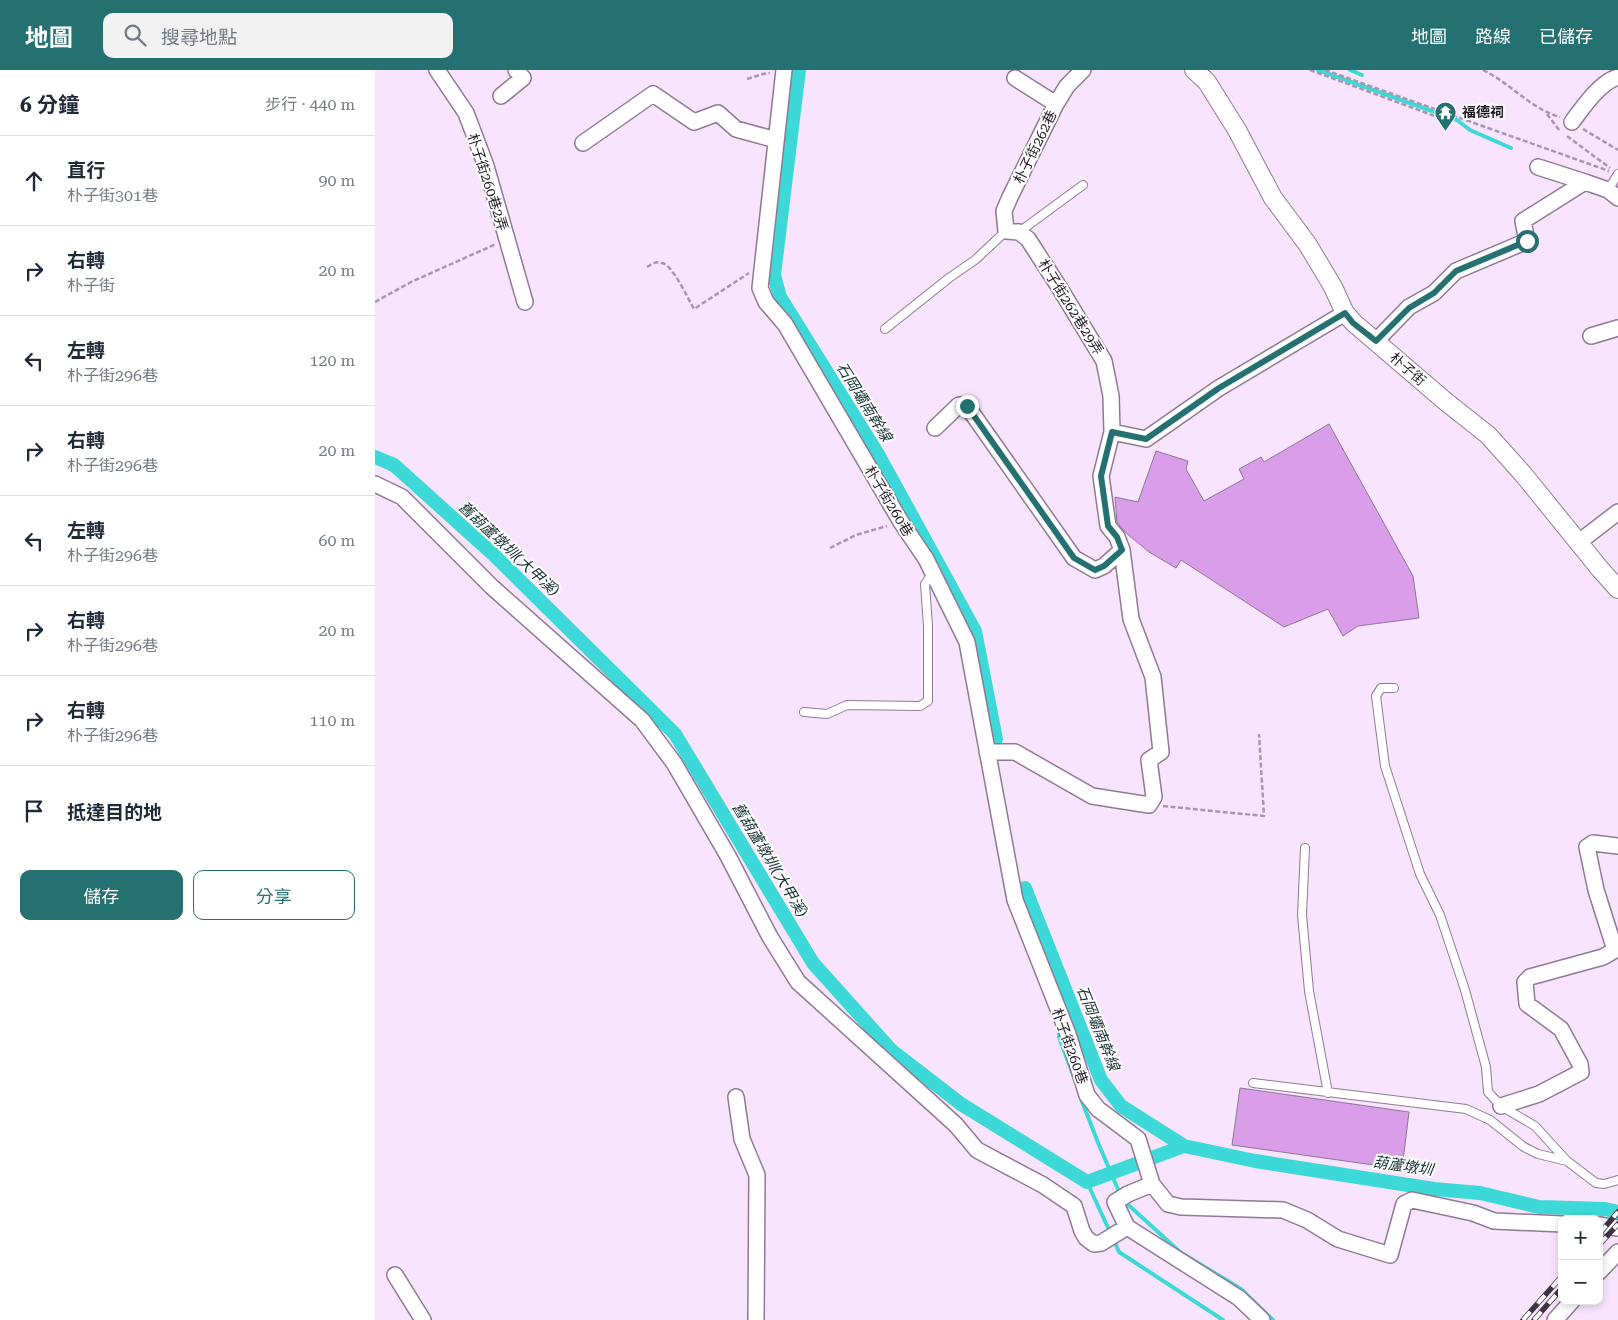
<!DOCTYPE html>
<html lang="zh-TW">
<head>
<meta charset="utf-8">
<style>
	:root { --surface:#fff; --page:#f2f2f3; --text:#1f2937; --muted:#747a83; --line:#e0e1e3; --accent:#257070 }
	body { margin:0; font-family:"Roboto Serif","Noto Sans TC",serif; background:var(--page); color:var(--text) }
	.controls { position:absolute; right:15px; bottom:15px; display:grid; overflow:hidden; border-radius:10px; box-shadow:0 2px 8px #0003 }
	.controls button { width:45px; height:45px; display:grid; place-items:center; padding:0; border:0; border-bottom:1px solid var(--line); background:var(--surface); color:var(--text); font:25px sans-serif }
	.stop { position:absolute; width:15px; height:15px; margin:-11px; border:4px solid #257070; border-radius:50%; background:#fff }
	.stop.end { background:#257070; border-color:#fff; box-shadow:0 1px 5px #0008 }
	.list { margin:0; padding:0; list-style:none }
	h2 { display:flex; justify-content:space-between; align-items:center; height:65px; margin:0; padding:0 20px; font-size:21px }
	h2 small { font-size:16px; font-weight:400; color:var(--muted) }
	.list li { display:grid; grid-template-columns:32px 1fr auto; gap:15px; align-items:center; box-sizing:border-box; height:90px; padding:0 20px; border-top:1px solid var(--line) }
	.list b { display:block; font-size:19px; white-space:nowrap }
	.list p { margin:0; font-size:16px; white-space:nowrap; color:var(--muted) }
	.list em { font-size:16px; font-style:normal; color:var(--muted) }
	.actions { display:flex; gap:10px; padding:15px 20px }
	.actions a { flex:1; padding:11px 0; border:1px solid var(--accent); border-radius:10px; text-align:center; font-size:18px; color:var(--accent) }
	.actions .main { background:var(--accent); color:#fff }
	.icon { flex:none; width:28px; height:28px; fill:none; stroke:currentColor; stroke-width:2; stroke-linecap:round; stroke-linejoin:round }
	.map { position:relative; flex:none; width:1243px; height:1250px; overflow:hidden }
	header { display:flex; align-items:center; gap:30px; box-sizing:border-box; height:70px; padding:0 25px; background:var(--accent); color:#fff }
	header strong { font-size:24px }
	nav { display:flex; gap:28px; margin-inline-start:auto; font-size:18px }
	.search { width:350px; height:45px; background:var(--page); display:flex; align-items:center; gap:12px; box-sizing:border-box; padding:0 18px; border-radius:10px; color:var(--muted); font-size:19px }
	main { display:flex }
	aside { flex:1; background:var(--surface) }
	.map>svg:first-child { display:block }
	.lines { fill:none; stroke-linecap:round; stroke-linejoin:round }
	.stream { stroke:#3dd8d8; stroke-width:4 }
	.canal { stroke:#3dd8d8; stroke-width:14 }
	.building { fill:#d99dea; stroke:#8c7992 }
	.service-casing { stroke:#8e7b93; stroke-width:10 }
	.minor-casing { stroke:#8e7b93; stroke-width:18 }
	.tertiary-casing { stroke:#8e7b93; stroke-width:20 }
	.path { stroke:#a798ac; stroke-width:2.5; stroke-dasharray:5 2.5; stroke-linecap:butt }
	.service { stroke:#fff; stroke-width:8 }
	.minor { stroke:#fff; stroke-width:15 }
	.tertiary { stroke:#fff; stroke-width:18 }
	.rail-casing { stroke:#3e3542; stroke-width:5.5 }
	.rail { stroke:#fff; stroke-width:4; stroke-dasharray:11; stroke-linecap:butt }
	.route { stroke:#257070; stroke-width:6 }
	.labels { text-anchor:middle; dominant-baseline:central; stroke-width:4; stroke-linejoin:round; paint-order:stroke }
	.poi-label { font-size:14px; font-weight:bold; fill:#221b25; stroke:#fff; text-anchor:start }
	.street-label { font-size:14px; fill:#221b25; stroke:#fff }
	.water-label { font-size:15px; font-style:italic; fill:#183131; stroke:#fff }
</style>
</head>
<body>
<header>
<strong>地圖</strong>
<div class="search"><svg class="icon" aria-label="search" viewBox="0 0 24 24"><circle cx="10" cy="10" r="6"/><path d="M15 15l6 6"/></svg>搜尋地點</div>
<nav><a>地圖</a><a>路線</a><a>已儲存</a></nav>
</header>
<main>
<aside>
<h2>6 分鐘<small>步行 · 440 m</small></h2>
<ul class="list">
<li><svg class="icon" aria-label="ahead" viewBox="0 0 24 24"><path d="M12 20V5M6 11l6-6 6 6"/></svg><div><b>直行</b><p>朴子街301巷</p></div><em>90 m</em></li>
<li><svg class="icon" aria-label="right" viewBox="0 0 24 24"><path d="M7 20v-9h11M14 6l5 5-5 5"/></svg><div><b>右轉</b><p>朴子街</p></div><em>20 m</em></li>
<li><svg class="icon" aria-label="left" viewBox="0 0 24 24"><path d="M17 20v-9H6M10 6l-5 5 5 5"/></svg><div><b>左轉</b><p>朴子街296巷</p></div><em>120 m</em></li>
<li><svg class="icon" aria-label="right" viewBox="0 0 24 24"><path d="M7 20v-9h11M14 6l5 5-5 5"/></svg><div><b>右轉</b><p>朴子街296巷</p></div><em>20 m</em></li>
<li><svg class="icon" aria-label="left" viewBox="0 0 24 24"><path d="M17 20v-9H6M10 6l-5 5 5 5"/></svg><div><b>左轉</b><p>朴子街296巷</p></div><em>60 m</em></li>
<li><svg class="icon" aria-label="right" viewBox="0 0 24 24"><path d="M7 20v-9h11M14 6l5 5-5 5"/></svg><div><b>右轉</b><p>朴子街296巷</p></div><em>20 m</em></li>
<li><svg class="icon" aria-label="right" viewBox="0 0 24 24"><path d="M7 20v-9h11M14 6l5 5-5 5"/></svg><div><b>右轉</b><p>朴子街296巷</p></div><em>110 m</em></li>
<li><svg class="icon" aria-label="arrive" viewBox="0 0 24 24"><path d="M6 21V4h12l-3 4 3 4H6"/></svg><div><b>抵達目的地</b></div></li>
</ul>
<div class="actions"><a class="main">儲存</a><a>分享</a></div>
</aside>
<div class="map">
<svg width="1243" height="1250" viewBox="0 0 1243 1250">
	<rect width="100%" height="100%" fill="#f9e4ff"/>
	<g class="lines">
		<!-- stream -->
		<path class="stream" d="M 943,0 L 1082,50 L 1095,60 L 1136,78
			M 975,0 L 987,5
			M 685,960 L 684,967 L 701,1013
			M 706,1029 L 724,1075 L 745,1124
			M 712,1112 L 735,1162
			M 748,1130 L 805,1182 L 866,1219 L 898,1250
			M 738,1168 L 744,1182 L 848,1250"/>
		<!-- canal -->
		<path class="canal" d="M 424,0 L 399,205 L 405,227 L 504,386 L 600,561 L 621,669
			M 0,387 L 19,395 L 119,485 L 300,664 L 438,893 L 516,980 L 586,1034 L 712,1112 L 809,1076
			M 650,818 L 726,1010 L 746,1036 L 809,1076 L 880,1091 L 1059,1119 L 1105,1123 L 1164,1137 L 1230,1139 L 1243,1142"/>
	</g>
	<!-- building -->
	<path class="building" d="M 954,354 L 1038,506 L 1044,548 L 983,556 L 968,566 L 953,539 L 909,557 L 806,490 L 801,498 L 774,482 L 750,462 L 742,452 L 740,427 L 763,432 L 781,381 L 813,391 L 811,399 L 829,431 L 869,409 L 864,399 L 886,387 L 889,392 Z
		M 865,1018 L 1034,1042 L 1027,1099 L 857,1075 Z"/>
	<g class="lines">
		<defs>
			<path id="service" d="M 1233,120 L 1243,104
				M 644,162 L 708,115
				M 510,259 L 574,208 L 600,190 L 631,161
				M 1019,618 L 1006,618 L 1001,626 L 1010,696 L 1045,804 L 1065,845 L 1090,920 L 1111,997 L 1113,1022 L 1126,1036 L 1160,1056 L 1192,1091 L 1221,1113 L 1229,1114 L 1243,1110
				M 429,642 L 452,644 L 472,635 L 545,636 L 553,631 L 553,556 L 550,514 L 557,504
				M 930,778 L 927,845 L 934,921 L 953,1023
				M 878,1013 L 1091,1039 L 1115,1050 L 1149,1077 L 1163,1084 L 1192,1091"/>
			<path id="minor" d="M 62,0 L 91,43 L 111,96 L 150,232
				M 409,0 L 385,218 L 391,232 L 410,254 L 526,452 L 551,489 L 592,572 L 640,830 L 693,964 L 712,1025 L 723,1039 L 763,1069 L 777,1114 L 793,1134 L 806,1137 L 908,1140 L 932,1150 L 963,1169 L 1015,1185 L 1029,1134 L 1037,1130 L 1098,1143 L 1119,1151 L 1187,1154
				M 708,0 L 692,16 L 681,34 L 635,127 L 629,141 L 631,161 L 644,162 L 653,169 L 684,217 L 729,291 L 736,326 L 737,362
				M 640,8 L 681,34
				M 126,26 L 148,8 L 141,0
				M 1197,52 C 1208,37 1225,12 1243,7
				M 208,73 L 278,24 L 319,52 L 343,43 L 361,59 L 401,70
				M 1163,97 L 1210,112
				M 1216,266 L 1243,258
				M 1001,271 L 1034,237 L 1059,223 L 1081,201 L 1152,171 L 1148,151 L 1210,112 L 1233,120 L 1243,128
				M 560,358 L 584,335 L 592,336 L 699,488 L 720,500 L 729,496 L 747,480 L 742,467 L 733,456 L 726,406 L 737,362 L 771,369 L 844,318 L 970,243
				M 0,414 L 27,427 L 117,517 L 267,650 L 299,693 L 353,786 L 395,867 L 423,912 L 581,1055 L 602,1080 L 668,1115 L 699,1136 L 707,1161 L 711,1168 L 719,1174 L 726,1173 L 752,1157
				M 1204,472 L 1243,442
				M 612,682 L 640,682 L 717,726 L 774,735 L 779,727 L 774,690 L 786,682 L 778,607 L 756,549 L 747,480
				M 361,1027 L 367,1069 L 382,1105 L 381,1250
				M 1126,1036 L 1164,1024 L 1206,1002 L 1205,994 L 1186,959 L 1152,934 L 1150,912 L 1155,907 L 1228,887 L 1240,880 L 1221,820 L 1212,777 L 1218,773 L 1243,776
				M 777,1114 L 753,1124 L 740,1132 L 752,1157 L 864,1228 L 887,1250
				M 1224,1155 L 1243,1158
				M 1224,1202 L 1243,1182
				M 20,1205 L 48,1250
				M 1180,1250 L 1197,1231"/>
			<path id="tertiary" d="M 819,0 L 832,12 L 862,60 L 898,128 L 933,175 L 958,217 L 970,243 L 979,253 L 1070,331 L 1113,365 L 1148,404 L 1225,499 L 1243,519"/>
		</defs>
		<!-- service casing -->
		<use href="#service" class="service-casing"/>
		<!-- minor casing -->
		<use href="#minor" class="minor-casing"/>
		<!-- tertiary casing -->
		<use href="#tertiary" class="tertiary-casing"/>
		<!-- path -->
		<path class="path" d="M 935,0 L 1068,49 L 1070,43
			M 950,0 L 1234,101
			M 1108,0 C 1135,13 1156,39 1185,47
			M 372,9 L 388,4 L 395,3
			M 1172,44 L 1185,61
			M 1208,59 L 1243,80
			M 1192,66 L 1235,98
			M 272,197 C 277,194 281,191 287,193 C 298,195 313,229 319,239 L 374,203
			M 0,232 L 36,212 L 121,174
			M 455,478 L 481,465 L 512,456
			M 788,736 L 889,746 L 884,664"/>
		<!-- service -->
		<use href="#service" class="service"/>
		<!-- minor -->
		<use href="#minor" class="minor"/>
		<!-- tertiary -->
		<use href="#tertiary" class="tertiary"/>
		<defs>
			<path id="rail" d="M 1224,1164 L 1243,1142
				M 1224,1175 L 1243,1154
				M 1148,1250 L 1187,1206
				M 1159,1250 L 1187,1218"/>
		</defs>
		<!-- rail casing -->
		<use href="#rail" class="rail-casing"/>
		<!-- rail -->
		<use href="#rail" class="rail"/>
	</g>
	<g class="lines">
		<!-- route -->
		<path class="route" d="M 592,336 L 699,488 L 720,500 L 729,496 L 747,480 L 742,467 L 733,456 L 726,406 L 737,362 L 771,369 L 844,318 L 970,243 L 978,253 L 1001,271 L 1034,238 L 1059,223 L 1081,201 L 1152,171"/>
	</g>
	<!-- icons -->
	<defs>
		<symbol id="temple-pin" viewBox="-11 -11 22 30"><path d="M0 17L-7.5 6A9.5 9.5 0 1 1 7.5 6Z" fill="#257070" stroke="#fff"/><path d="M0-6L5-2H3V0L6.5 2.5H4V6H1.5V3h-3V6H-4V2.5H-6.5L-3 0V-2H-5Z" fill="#fff"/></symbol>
	</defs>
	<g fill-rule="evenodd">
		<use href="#temple-pin" x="1058" y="30" width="25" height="34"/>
	</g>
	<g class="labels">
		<!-- poi labels -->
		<g class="poi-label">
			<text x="1087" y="42">福德祠</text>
		</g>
		<!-- street labels -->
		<g class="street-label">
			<text transform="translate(660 77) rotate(-64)">朴子街262巷</text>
			<text transform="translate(113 112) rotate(72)">朴子街260巷2弄</text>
			<text transform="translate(696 237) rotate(58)">朴子街262巷29弄</text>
			<text transform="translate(1033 299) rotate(41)">朴子街</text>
			<text transform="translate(514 431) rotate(59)">朴子街260巷</text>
			<text transform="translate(695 976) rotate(70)">朴子街260巷</text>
		</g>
		<!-- water labels -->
		<g class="water-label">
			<text transform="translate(489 332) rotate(58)">石岡壩南幹線</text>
			<text transform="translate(134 479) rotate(43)">舊葫蘆墩圳(大甲溪)</text>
			<text transform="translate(395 790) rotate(59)">舊葫蘆墩圳(大甲溪)</text>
			<text transform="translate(723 958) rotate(68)">石岡壩南幹線</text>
			<text transform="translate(1028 1096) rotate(8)">葫蘆墩圳</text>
		</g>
	</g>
</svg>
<div class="controls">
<button>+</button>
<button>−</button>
</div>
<div class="stop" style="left:1152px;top:171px"></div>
<div class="stop end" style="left:592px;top:336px"></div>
</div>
</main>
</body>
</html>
